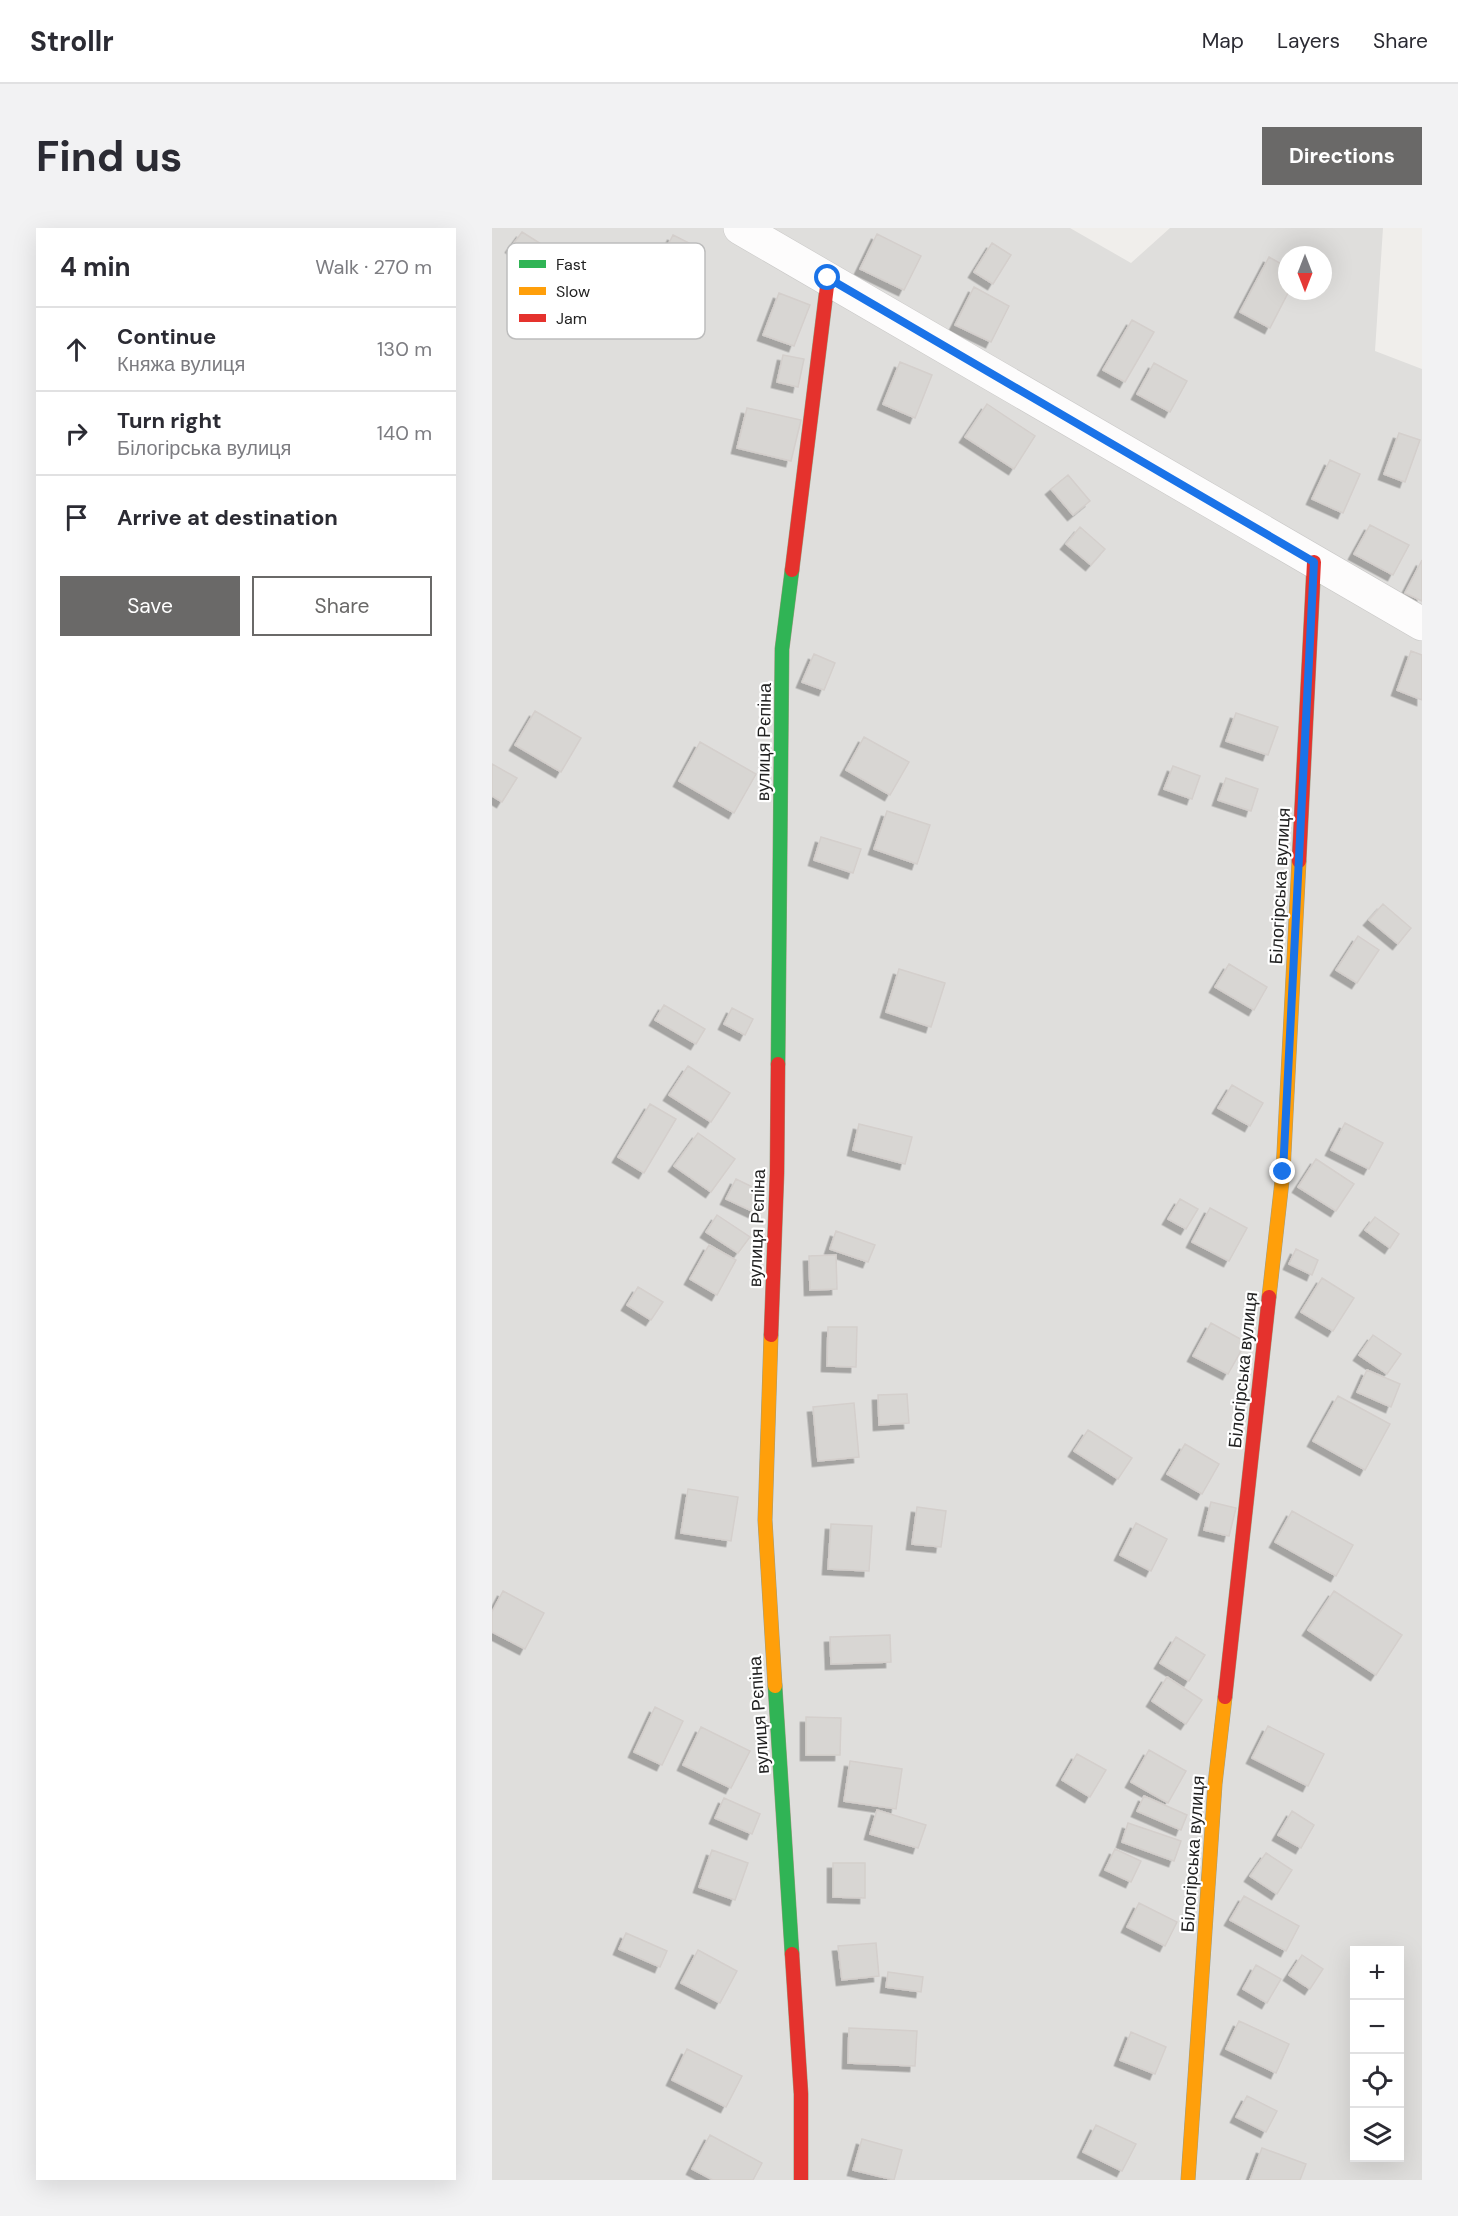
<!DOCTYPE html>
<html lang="en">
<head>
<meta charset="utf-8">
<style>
	:root { --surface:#fff; --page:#f2f2f3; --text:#2b2b33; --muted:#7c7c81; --line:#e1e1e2; --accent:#6a6968 }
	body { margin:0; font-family:"DM Sans",sans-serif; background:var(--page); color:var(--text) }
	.controls { position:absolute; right:18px; bottom:18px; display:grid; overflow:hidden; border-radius:0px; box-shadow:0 6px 24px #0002 }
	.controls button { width:54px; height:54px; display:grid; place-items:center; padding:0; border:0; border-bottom:2px solid var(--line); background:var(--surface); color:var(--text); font:30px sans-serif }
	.compass { position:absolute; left:786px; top:18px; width:54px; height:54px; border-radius:50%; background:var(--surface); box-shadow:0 6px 24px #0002; rotate:180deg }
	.stop { position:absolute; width:18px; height:18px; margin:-14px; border:4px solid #1a73e8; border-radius:50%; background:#fff }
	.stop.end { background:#1a73e8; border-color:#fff; box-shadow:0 2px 6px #0008 }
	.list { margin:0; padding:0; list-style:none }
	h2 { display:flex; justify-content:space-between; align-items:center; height:78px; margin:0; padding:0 24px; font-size:26px }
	h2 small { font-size:20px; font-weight:400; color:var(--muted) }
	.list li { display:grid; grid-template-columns:39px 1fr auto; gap:18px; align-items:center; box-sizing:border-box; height:84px; padding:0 24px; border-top:2px solid var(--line) }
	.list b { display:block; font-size:22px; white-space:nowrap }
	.list p { margin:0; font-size:20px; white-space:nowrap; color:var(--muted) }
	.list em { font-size:20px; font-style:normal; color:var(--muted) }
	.actions { display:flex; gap:12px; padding:18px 24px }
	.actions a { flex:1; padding:14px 0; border:2px solid var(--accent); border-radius:0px; text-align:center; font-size:21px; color:var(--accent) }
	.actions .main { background:var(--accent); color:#fff }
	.icon { flex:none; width:33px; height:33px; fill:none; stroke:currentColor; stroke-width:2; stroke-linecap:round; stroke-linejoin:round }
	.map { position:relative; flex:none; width:930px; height:1952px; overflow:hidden; border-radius:0px }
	header { display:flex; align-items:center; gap:36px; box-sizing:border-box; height:84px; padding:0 30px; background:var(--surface); border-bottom:2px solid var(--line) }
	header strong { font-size:28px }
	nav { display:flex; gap:33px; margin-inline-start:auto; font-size:21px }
	.intro { display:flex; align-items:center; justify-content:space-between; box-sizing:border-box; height:144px; padding:0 36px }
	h1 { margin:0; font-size:42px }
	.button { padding:15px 27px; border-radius:0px; background:var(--accent); color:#fff; font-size:21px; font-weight:700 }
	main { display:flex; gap:36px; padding:0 36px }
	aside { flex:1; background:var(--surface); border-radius:0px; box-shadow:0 6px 24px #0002 }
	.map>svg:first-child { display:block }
	.residential { fill:#dfdedc; fill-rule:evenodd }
	.building { fill:#d8d6d3; stroke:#d4cfcc; stroke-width:1.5; filter:url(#shadow) }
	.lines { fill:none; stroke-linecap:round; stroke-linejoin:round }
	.street-casing { stroke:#c9c8c7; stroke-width:34 }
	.fast-casing { stroke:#9c9c81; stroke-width:15 }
	.slow-casing { stroke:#9c9c81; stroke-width:15 }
	.jam-casing { stroke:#9c9c81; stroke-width:15 }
	.street { stroke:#fdfcfc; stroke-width:33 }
	.fast { stroke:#30b455; stroke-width:14 }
	.slow { stroke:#ff9f0a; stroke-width:14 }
	.jam { stroke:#e5322d; stroke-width:14 }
	.route { stroke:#1a73e8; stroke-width:8 }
	.labels { text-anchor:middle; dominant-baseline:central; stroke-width:4.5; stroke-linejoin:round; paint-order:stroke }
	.street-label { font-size:18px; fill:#222; stroke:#fff }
	.key { fill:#fff; stroke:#bdbdbd; stroke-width:1.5 }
	.key-label { font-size:16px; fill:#222 }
</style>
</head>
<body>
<header>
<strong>Strollr</strong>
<nav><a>Map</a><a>Layers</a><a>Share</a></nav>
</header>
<div class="intro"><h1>Find us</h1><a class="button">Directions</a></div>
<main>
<aside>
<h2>4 min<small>Walk · 270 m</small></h2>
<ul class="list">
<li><svg class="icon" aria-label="ahead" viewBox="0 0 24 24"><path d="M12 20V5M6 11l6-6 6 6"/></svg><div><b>Continue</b><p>Княжа вулиця</p></div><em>130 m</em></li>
<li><svg class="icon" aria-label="right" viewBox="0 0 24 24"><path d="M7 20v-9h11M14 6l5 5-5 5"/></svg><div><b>Turn right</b><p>Білогірська вулиця</p></div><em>140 m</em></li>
<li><svg class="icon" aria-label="arrive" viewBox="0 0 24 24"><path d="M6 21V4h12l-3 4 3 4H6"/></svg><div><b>Arrive at destination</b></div></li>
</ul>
<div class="actions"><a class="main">Save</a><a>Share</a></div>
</aside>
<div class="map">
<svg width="930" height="1952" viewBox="0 0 930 1952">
	<defs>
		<filter id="shadow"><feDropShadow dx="-5.5" dy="5.5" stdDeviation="0" flood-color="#0004"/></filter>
	</defs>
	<rect width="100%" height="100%" fill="#f0eeeb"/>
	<!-- residential -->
	<path class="residential" d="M 0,0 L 578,0 L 639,35 L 678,0 L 891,0 L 883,123 L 930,141 L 930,1952 L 0,1952 ZM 795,27 L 831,27 L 831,63 L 795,63 ZM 862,1722 L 908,1722 L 908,1930 L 862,1930 Z"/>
	<!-- building -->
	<path class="building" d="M 30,4 L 54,19 L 43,35 L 19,19 Z
		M 385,6 L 429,28 L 412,62 L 368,41 Z
		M 181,7 L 213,23 L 195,61 L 162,45 Z
		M 500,15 L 519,27 L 501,56 L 482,44 Z
		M 777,29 L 795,39 L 795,63 L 797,63 L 778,100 L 748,84 Z
		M 482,59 L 517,78 L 499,114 L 463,97 Z
		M 287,65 L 318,77 L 302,118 L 271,107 Z
		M 640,92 L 662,104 L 633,154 L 611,142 Z
		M 291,127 L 312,131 L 306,159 L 285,154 Z
		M 408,134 L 440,147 L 423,190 L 391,176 Z
		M 662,135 L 695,153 L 678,184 L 645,166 Z
		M 495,176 L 543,208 L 522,241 L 473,209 Z
		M 255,180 L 309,192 L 299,233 L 245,220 Z
		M 907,205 L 928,212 L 913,254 L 892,246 Z
		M 838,232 L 868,246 L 851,285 L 820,271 Z
		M 576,247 L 598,273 L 581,287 L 559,261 Z
		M 878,297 L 917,317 L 901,347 L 862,326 Z
		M 588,299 L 613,321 L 599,337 L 574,316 Z
		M 930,332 L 930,373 L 913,365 Z
		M 919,423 L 930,427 L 930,472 L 905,462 Z
		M 322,426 L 343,435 L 332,462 L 310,454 Z
		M 43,483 L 89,510 L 69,544 L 23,517 Z
		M 744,485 L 786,499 L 776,527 L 734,513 Z
		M 372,509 L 417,534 L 398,567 L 354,542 Z
		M 208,514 L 264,546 L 242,585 L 187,553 Z
		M 0,536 L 25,550 L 10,574 L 0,568 Z
		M 681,538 L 708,548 L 700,571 L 672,561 Z
		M 734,550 L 766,561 L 759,583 L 726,572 Z
		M 395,583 L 438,597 L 425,636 L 382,621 Z
		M 329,609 L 369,621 L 361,645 L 322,632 Z
		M 891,676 L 919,700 L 906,716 L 877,692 Z
		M 866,708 L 887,722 L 865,755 L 844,742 Z
		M 737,736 L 775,759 L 762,782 L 723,759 Z
		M 407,741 L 453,755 L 439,799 L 394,784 Z
		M 172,777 L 213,801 L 204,816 L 163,792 Z
		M 240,780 L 261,791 L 253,807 L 232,796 Z
		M 196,838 L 238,865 L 219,894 L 177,867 Z
		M 740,857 L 771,875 L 758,898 L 726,880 Z
		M 158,876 L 184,891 L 152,945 L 126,929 Z
		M 853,895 L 891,915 L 877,941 L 839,922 Z
		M 367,896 L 420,909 L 413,936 L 361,922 Z
		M 206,905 L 243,931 L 219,964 L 182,938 Z
		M 824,931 L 862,956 L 844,983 L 806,959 Z
		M 244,951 L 271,964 L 262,984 L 234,971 Z
		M 688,971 L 706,981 L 694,1001 L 676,991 Z
		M 718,980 L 755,1000 L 737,1033 L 700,1014 Z
		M 225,987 L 258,1009 L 246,1025 L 214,1004 Z
		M 883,989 L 907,1006 L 898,1020 L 873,1002 Z
		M 344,1003 L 383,1017 L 376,1034 L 338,1021 Z
		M 217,1017 L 244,1032 L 225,1067 L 198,1051 Z
		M 804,1021 L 826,1032 L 820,1047 L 797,1036 Z
		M 344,1027 L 345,1061 L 318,1062 L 317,1028 Z
		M 830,1050 L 862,1070 L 841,1103 L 809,1084 Z
		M 146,1059 L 171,1074 L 159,1092 L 135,1077 Z
		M 719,1095 L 754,1114 L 736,1146 L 701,1128 Z
		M 336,1099 L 365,1099 L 364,1139 L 335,1138 Z
		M 881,1107 L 909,1126 L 895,1146 L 867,1127 Z
		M 875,1142 L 908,1156 L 899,1179 L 865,1164 Z
		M 415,1166 L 417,1195 L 387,1197 L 386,1167 Z
		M 846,1168 L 898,1196 L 873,1242 L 821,1213 Z
		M 362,1175 L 367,1229 L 326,1233 L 321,1179 Z
		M 596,1202 L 640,1230 L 626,1251 L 582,1223 Z
		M 693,1216 L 727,1236 L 710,1266 L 675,1246 Z
		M 196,1261 L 246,1269 L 239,1313 L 189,1305 Z
		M 719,1274 L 744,1280 L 737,1308 L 712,1302 Z
		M 425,1279 L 454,1283 L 449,1319 L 420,1316 Z
		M 800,1283 L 861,1317 L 844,1348 L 783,1314 Z
		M 644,1295 L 675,1311 L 659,1343 L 628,1327 Z
		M 339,1296 L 380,1298 L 377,1343 L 336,1341 Z
		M 11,1363 L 52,1385 L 33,1421 L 0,1404 L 0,1384 Z
		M 842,1363 L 910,1407 L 884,1447 L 816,1402 Z
		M 398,1407 L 399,1434 L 339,1436 L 338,1409 Z
		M 684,1409 L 713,1427 L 697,1453 L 668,1435 Z
		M 675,1449 L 710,1472 L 694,1496 L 660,1473 Z
		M 163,1479 L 191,1493 L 170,1537 L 142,1524 Z
		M 314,1489 L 349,1490 L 348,1527 L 314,1527 Z
		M 776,1498 L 832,1526 L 816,1558 L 760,1530 Z
		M 209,1499 L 258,1523 L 239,1560 L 191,1537 Z
		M 657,1522 L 694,1543 L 676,1575 L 639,1554 Z
		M 585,1526 L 614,1542 L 598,1569 L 570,1552 Z
		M 358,1533 L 410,1541 L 404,1581 L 352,1573 Z
		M 652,1568 L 695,1587 L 689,1602 L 645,1583 Z
		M 232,1570 L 268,1586 L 260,1606 L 223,1590 Z
		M 385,1582 L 434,1597 L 426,1620 L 378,1606 Z
		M 800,1583 L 822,1597 L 809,1620 L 786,1607 Z
		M 636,1595 L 689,1613 L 682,1633 L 630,1614 Z
		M 623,1621 L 649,1633 L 639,1654 L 613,1642 Z
		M 220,1622 L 256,1635 L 243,1672 L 207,1659 Z
		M 774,1625 L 800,1642 L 785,1666 L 758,1648 Z
		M 341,1635 L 373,1635 L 373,1670 L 341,1669 Z
		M 752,1668 L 807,1698 L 794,1723 L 738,1692 Z
		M 647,1675 L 685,1694 L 673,1718 L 635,1699 Z
		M 134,1705 L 175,1723 L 168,1739 L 127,1721 Z
		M 384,1715 L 387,1748 L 350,1752 L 346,1718 Z
		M 206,1722 L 245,1743 L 228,1775 L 189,1755 Z
		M 810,1727 L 831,1741 L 818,1761 L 797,1747 Z
		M 764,1737 L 789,1751 L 775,1775 L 751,1761 Z
		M 396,1744 L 431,1749 L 429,1764 L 394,1759 Z
		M 747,1793 L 797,1816 L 784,1845 L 734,1821 Z
		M 357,1800 L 425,1803 L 423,1838 L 356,1835 Z
		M 639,1804 L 674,1819 L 663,1846 L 628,1832 Z
		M 195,1821 L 250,1848 L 234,1879 L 180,1852 Z
		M 755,1868 L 785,1883 L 774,1904 L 744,1889 Z
		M 604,1897 L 644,1916 L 630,1943 L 591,1924 Z
		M 218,1907 L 270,1935 L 261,1952 L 221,1952 L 200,1941 Z
		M 370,1911 L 410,1922 L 402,1952 L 361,1942 Z
		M 770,1920 L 814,1936 L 808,1952 L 758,1952 Z"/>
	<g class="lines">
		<defs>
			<path id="street" d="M 248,0 L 930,396"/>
			<path id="fast" d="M 286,836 L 290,421 L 300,342
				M 283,1458 L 300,1726"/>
			<path id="slow" d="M 777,1069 L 791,944 L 807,633
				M 279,1107 L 273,1292 L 283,1458
				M 696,1952 L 723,1556 L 733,1469"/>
			<path id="jam" d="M 300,342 L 336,50
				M 807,633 L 822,334
				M 279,1107 L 285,945 L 286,836
				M 733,1469 L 777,1069
				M 300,1726 L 309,1866 L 309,1952"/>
		</defs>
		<!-- street casing -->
		<use href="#street" class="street-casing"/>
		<!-- fast casing -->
		<use href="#fast" class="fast-casing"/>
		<!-- slow casing -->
		<use href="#slow" class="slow-casing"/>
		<!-- jam casing -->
		<use href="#jam" class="jam-casing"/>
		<!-- street -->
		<use href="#street" class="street"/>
		<!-- fast -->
		<use href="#fast" class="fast"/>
		<!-- slow -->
		<use href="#slow" class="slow"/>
		<!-- jam -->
		<use href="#jam" class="jam"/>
	</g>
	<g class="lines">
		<!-- route -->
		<path class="route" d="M 336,50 L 822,334 L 791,944"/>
	</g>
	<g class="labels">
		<!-- street labels -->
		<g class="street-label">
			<text transform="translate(272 514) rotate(-89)">вулиця Рєпіна</text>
			<text transform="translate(788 658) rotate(-87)">Білогірська вулиця</text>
			<text transform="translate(265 1000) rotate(-88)">вулиця Рєпіна</text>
			<text transform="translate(751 1142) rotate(-84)">Білогірська вулиця</text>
			<text transform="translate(267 1487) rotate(-94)">вулиця Рєпіна</text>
			<text transform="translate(701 1626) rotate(-86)">Білогірська вулиця</text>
		</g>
	</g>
	<!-- legend -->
	<rect x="15" y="15" width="198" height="96" rx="9" class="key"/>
	<rect x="27" y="32" width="27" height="8" fill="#30b455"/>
	<rect x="27" y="59" width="27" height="8" fill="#ff9f0a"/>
	<rect x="27" y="86" width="27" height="8" fill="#e5322d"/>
	<g class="key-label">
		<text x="64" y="42">Fast</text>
		<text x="64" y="69">Slow</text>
		<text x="64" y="96">Jam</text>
	</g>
</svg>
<div class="controls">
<button>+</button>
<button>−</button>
<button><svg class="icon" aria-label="locate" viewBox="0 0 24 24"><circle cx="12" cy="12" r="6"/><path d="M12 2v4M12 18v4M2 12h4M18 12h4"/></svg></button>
<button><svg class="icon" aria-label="layers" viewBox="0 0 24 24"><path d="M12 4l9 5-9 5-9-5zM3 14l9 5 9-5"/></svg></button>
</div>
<svg class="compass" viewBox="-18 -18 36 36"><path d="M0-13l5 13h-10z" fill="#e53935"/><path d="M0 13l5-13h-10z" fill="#7c7c81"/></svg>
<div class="stop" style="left:336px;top:50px"></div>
<div class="stop end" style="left:791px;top:944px"></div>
</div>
</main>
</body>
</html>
